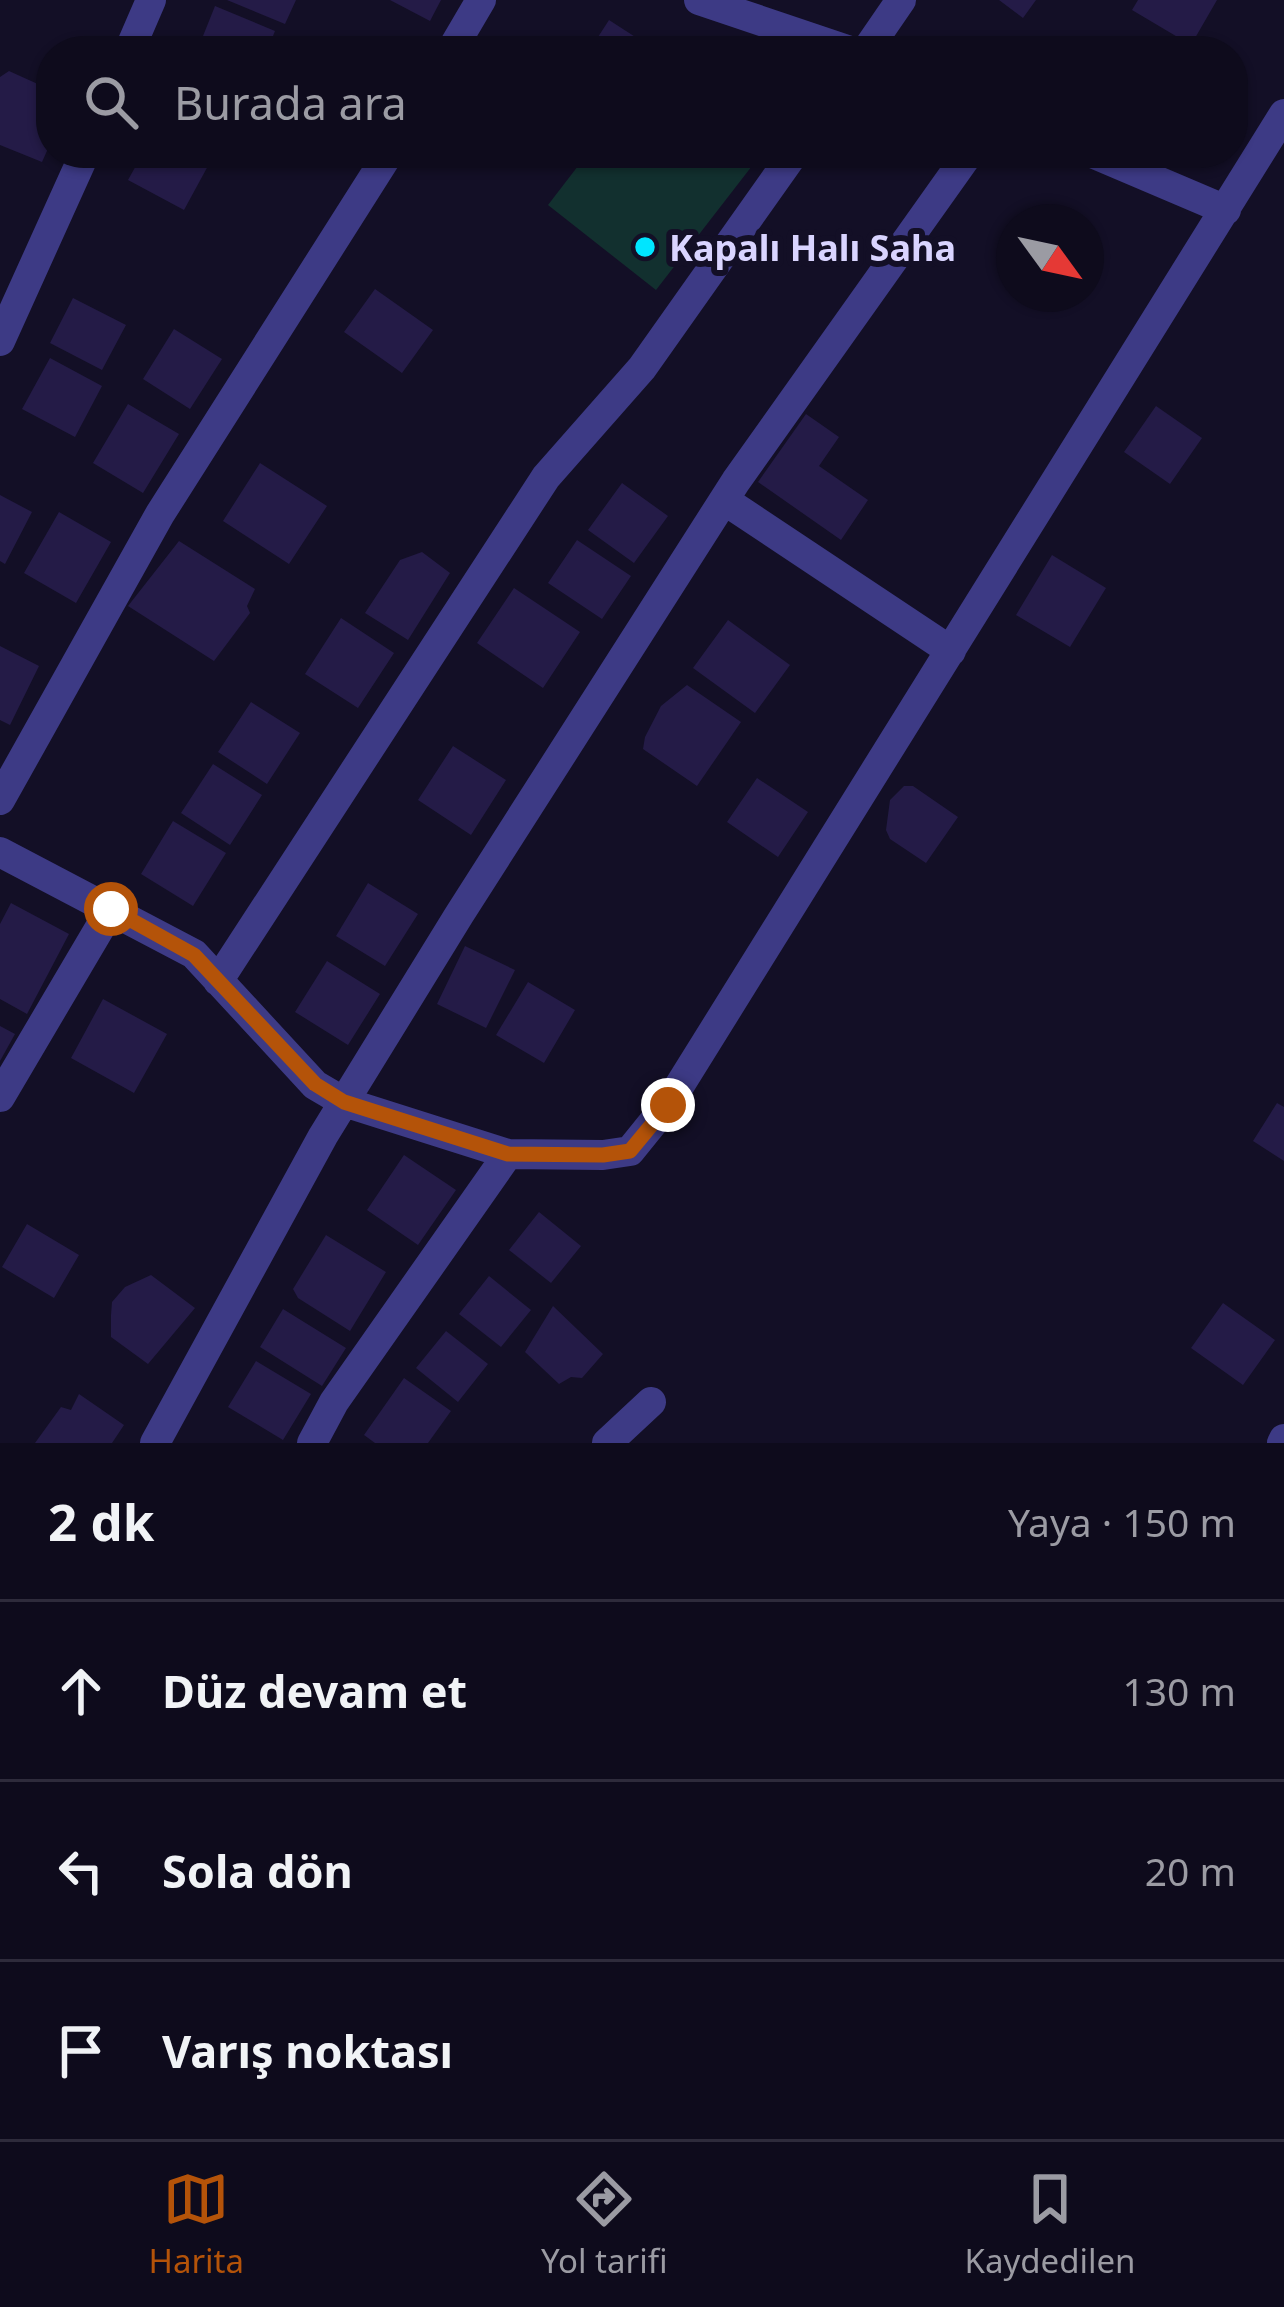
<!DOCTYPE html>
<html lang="tr">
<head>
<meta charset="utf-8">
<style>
	:root { --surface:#0e0b1c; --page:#1c1929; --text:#f1f3f6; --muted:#9b9ba3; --line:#2e2b3b; --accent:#b45309 }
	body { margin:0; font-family:"Noto Sans",sans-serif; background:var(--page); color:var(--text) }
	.compass { position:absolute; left:996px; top:204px; width:108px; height:108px; border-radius:50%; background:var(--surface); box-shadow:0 3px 9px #0004; rotate:123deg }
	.stop { position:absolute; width:36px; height:36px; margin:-27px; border:9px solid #b45309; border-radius:50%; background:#fff }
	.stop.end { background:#b45309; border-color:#fff; box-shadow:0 3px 12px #0008 }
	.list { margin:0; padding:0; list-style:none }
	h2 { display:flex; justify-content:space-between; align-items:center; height:156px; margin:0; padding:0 48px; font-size:51px }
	h2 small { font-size:39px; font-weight:400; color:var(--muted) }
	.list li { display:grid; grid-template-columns:78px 1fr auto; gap:36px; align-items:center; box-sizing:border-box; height:180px; padding:0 48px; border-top:3px solid var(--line) }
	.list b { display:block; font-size:45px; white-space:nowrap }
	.list em { font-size:39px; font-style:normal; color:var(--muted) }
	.icon { flex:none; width:66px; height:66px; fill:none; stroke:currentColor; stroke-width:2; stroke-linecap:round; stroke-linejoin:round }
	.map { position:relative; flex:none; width:1284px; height:1443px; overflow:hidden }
	.search { position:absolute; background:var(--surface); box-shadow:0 3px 9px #0004; left:36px; right:36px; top:36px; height:132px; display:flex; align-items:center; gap:30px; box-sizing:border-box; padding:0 42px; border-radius:48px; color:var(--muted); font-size:45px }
	.sheet { height:696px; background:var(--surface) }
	nav { display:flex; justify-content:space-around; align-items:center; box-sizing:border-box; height:168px; border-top:3px solid var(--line); background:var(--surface); font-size:33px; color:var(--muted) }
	nav a { display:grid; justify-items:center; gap:6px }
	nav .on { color:var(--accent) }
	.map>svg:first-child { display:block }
	.green { fill:#12302f }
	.building { fill:#241b47 }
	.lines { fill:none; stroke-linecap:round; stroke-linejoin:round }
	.minor { stroke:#3d3a85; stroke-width:30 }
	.route { stroke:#b45309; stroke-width:15 }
	.poi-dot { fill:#00e5ff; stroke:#130f26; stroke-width:4.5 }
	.labels { text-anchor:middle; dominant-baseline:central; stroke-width:12; stroke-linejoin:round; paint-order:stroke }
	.poi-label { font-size:36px; font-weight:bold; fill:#d9d4ff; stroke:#130f26; text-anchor:start }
</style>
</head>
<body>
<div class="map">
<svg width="1284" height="1443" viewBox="0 0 1284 1443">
	<rect width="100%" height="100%" fill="#130f26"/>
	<!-- green -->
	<path class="green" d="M 588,153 L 762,153 L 656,290 L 548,205 Z"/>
	<!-- building -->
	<path class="building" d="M 227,0 L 296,0 L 285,24 Z
		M 390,0 L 441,0 L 430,21 Z
		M 999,0 L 1036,0 L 1023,18 Z
		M 1138,0 L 1217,0 L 1191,45 L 1132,10 Z
		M 215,6 L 275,31 L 267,51 L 197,51 Z
		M 609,20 L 657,51 L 589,51 Z
		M 9,71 L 51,90 L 51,142 L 42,162 L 0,145 L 0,77 Z
		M 143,153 L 215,153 L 184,210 L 128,180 Z
		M 375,289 L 433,330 L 402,373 L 344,332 Z
		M 73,298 L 126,325 L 102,370 L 50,343 Z
		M 174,329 L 222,359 L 190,409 L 143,379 Z
		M 50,358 L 102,386 L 75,437 L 22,409 Z
		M 128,404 L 179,434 L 143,493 L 93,463 Z
		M 1156,406 L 1202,438 L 1170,484 L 1124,452 Z
		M 806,414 L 839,437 L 819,466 L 868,500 L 841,540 L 758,482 Z
		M 260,463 L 327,506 L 289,564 L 223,521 Z
		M 622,483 L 668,516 L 634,563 L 588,530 Z
		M 0,495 L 32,512 L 5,564 L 0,561 Z
		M 59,512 L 111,542 L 76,603 L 24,573 Z
		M 577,540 L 631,576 L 602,619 L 548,583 Z
		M 179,541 L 255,589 L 247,606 L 250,613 L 214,661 L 128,606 Z
		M 422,552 L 450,573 L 408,640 L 365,613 L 400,560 Z
		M 1052,555 L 1106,588 L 1070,647 L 1016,615 Z
		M 514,588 L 580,632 L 543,688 L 477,643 Z
		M 341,618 L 394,653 L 358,708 L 305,674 Z
		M 728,620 L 790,665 L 755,713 L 693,668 Z
		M 0,646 L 39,666 L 10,725 L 0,720 Z
		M 687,685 L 741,722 L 697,786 L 643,749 L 645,737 L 661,706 Z
		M 251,702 L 300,733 L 267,784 L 218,752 Z
		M 453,746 L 506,780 L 471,835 L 418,800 Z
		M 213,764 L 262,795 L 230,845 L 181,813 Z
		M 757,778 L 808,812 L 778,857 L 727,822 Z
		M 904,786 L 913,786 L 958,817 L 926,863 L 890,839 L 886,830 L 890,800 Z
		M 173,821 L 226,853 L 193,906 L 141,874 Z
		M 368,883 L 418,914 L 385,966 L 336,936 Z
		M 11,903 L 69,934 L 27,1014 L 0,999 L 0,924 Z
		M 465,946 L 515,970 L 486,1028 L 437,1004 Z
		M 327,961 L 380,994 L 348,1045 L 295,1012 Z
		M 528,982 L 575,1010 L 544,1063 L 496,1035 Z
		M 103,999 L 167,1034 L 134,1093 L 71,1058 Z
		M 0,1026 L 15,1034 L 0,1061 Z
		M 1277,1103 L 1284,1107 L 1284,1161 L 1253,1141 Z
		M 404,1155 L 456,1190 L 418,1245 L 367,1210 Z
		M 539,1212 L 581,1246 L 551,1283 L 509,1250 Z
		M 27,1224 L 79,1255 L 54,1298 L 2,1267 Z
		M 326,1235 L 386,1272 L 350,1331 L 298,1298 L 293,1289 Z
		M 151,1275 L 195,1308 L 148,1364 L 111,1337 L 111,1315 L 112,1302 L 125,1287 Z
		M 489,1276 L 531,1310 L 501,1347 L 459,1314 Z
		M 1223,1303 L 1275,1340 L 1243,1385 L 1191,1348 Z
		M 553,1306 L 603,1354 L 582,1378 L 571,1377 L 559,1384 L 525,1352 Z
		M 283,1309 L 346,1348 L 322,1386 L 260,1347 Z
		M 446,1331 L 488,1364 L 458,1402 L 416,1368 Z
		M 256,1361 L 311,1394 L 283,1440 L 228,1407 Z
		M 404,1378 L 451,1411 L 428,1443 L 375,1443 L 364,1435 Z
		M 79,1394 L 124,1425 L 112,1443 L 35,1443 L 61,1407 L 71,1410 Z"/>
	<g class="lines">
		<!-- minor -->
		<path class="minor" d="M 699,0 L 850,51
			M 129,51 L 151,0
			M 451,51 L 481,0
			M 866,51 L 901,0
			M 1092,153 L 1226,210
			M 0,341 L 85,153
			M 724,500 L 951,651
			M 0,800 L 160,514 L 389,153
			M 0,852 L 194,954 L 315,1085 L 344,1102 L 508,1154 L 603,1155 L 630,1151 L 668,1104 L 1284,114
			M 218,981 L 546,477 L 642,368 L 794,153
			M 0,1097 L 111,909
			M 155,1443 L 323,1136 L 459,915 L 736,481 L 969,153
			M 312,1443 L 334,1402 L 508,1154
			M 607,1443 L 651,1402
			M 1282,1443 L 1284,1439"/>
	</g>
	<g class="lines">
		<!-- route -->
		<path class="route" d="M 111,909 L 194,955 L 315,1084 L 344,1102 L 508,1154 L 603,1155 L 630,1151 L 668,1105"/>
	</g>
	<!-- markers -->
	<circle class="poi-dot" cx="645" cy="247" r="12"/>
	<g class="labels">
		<!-- poi labels -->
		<g class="poi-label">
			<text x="669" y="247">Kapalı Halı Saha</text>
		</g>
	</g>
</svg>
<svg class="compass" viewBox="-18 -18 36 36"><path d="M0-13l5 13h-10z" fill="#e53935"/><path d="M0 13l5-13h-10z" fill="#9b9ba3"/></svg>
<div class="stop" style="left:111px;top:909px"></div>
<div class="stop end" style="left:668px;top:1105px"></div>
<div class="search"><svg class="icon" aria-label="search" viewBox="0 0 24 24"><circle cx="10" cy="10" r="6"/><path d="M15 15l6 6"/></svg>Burada ara</div>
</div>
<section class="sheet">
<h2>2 dk<small>Yaya · 150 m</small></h2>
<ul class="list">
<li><svg class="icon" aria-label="ahead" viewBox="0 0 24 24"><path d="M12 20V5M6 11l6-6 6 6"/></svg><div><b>Düz devam et</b></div><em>130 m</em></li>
<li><svg class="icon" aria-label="left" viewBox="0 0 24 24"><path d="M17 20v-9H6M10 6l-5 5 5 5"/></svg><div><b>Sola dön</b></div><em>20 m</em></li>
<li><svg class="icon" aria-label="arrive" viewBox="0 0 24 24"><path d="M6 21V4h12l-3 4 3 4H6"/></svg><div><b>Varış noktası</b></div></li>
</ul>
</section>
<nav>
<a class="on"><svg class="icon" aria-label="map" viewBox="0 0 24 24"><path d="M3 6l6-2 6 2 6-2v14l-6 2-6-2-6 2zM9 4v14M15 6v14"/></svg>Harita</a>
<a><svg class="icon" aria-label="directions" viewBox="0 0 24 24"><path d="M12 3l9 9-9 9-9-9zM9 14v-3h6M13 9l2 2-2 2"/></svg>Yol tarifi</a>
<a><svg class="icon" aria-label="saved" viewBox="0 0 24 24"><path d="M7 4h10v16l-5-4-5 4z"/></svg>Kaydedilen</a>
</nav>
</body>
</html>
